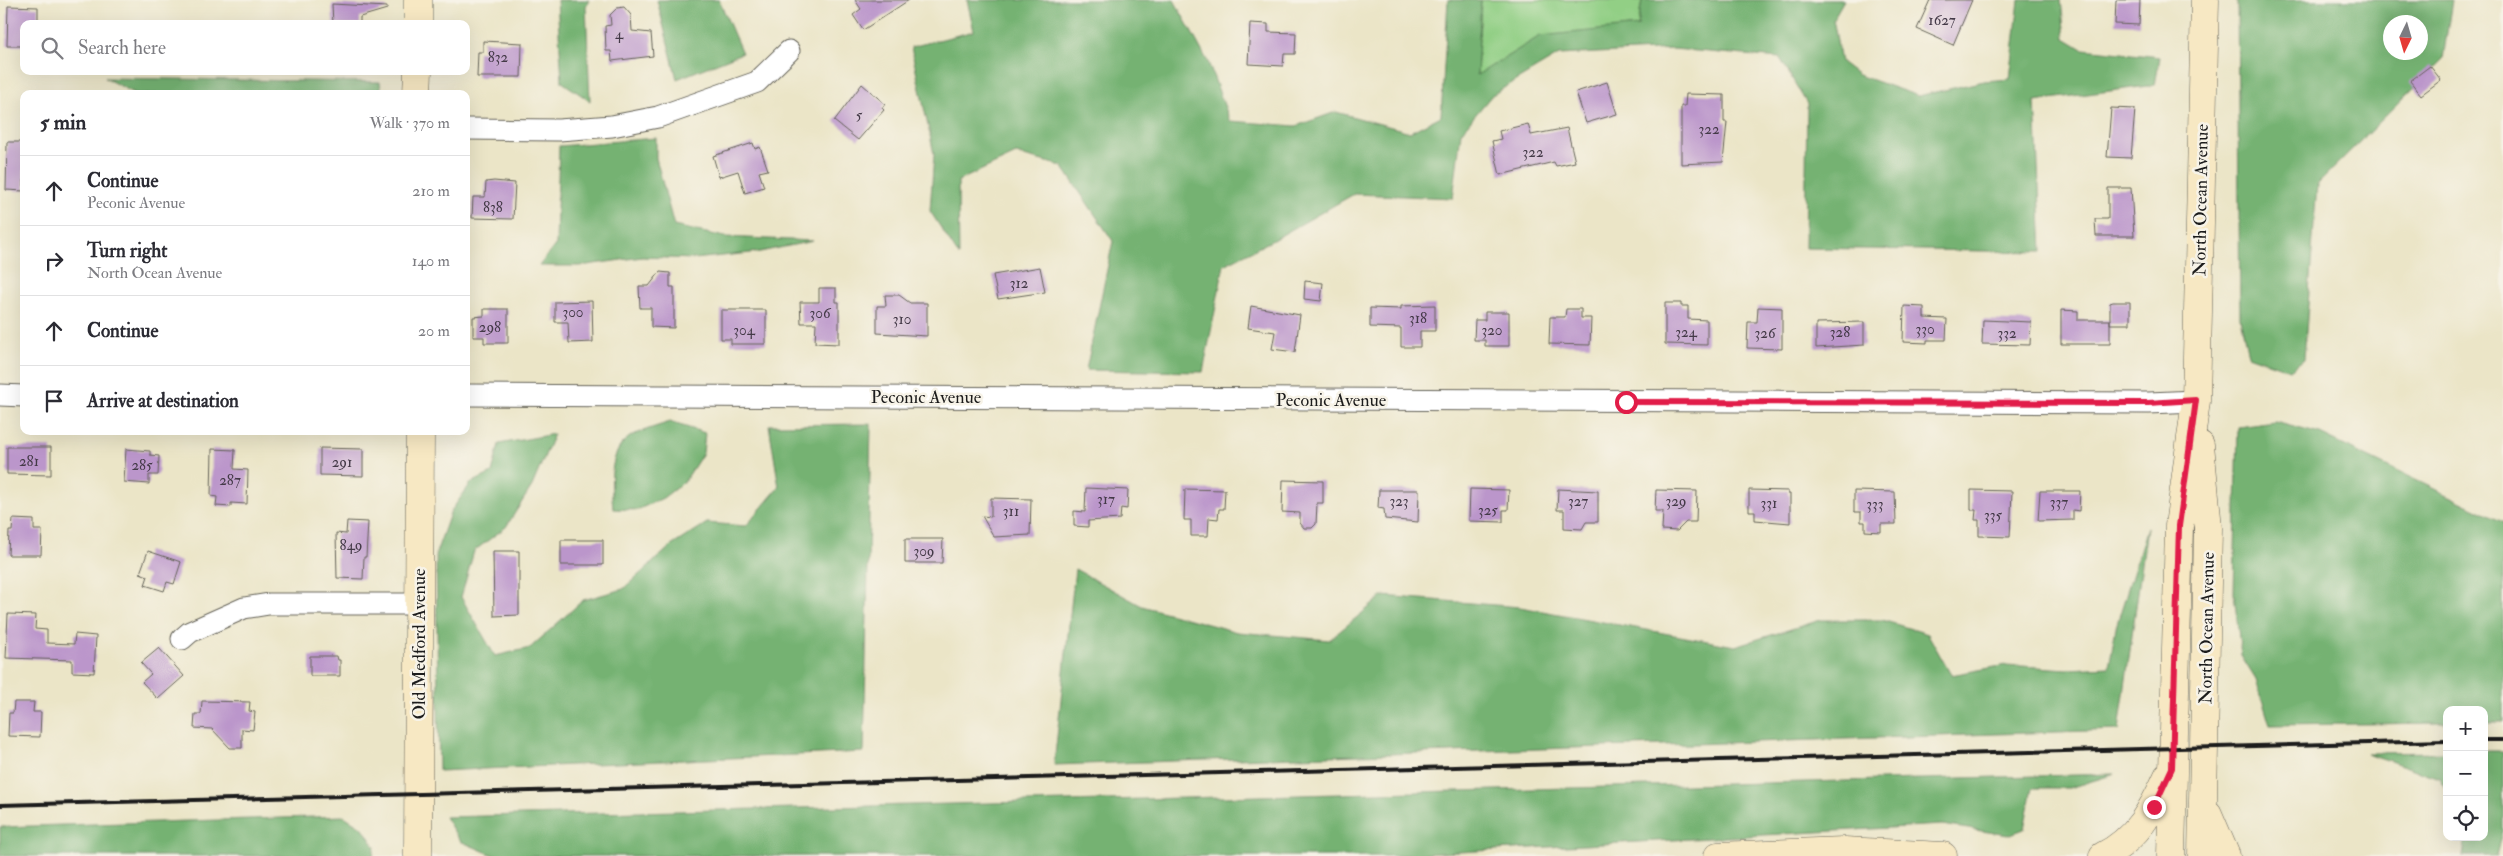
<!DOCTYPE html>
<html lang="en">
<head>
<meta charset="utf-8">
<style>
	:root { --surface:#fff; --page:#f7f7f7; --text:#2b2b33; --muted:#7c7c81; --line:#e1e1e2 }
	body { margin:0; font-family:"IM FELL Double Pica",serif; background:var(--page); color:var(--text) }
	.controls { position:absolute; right:15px; bottom:15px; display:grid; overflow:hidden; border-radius:10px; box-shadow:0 5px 20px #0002 }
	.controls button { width:45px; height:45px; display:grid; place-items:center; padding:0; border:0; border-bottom:1px solid var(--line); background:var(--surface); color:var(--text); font:25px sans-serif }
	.compass { position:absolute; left:2383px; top:15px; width:45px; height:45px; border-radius:50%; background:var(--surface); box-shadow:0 5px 20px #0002; rotate:185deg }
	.stop { position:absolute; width:15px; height:15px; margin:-11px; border:4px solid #e11d48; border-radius:50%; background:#fff }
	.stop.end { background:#e11d48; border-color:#fff; box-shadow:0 1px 5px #0008 }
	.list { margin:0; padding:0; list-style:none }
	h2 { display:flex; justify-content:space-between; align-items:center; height:65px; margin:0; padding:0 20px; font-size:21px }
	h2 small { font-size:16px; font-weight:400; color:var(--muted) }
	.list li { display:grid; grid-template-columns:32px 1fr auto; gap:15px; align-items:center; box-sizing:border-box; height:70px; padding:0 20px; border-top:1px solid var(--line) }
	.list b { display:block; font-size:19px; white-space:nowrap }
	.list p { margin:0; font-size:16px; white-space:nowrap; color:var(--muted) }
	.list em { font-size:16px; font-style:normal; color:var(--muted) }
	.icon { flex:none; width:28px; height:28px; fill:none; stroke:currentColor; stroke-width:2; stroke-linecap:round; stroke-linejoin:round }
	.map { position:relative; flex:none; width:2503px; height:856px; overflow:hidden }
	.search { position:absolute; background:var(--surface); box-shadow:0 5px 20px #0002; left:20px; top:20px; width:450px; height:55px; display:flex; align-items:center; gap:12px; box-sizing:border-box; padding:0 18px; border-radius:10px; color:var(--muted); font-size:19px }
	.panel { position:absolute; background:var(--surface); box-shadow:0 5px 20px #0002; left:20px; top:90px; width:450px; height:345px; border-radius:10px }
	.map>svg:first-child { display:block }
	.green { fill:#92cf85; stroke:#577650 }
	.forest { fill:#75b272; stroke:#486747; fill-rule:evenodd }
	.building { fill:#bb96cb }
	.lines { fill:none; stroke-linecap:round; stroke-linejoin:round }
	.street-casing { stroke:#646258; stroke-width:23 }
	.secondary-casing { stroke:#646258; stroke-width:29 }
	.street { stroke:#fff; stroke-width:21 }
	.secondary { stroke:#f7e8c3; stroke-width:28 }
	.rail { stroke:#1c1c1c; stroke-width:4 }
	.route { stroke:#e11d48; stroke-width:6 }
	.labels { text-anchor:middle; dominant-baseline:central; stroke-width:5; stroke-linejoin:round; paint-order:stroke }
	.number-label { font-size:15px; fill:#443a48 }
	.street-label { font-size:18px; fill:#1c1c1c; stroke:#f7f3e8 }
</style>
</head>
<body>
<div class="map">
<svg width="2503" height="856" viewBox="0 0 2503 856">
	<rect width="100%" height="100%" fill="#f7f3e8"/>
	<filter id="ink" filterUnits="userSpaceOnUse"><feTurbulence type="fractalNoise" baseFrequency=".02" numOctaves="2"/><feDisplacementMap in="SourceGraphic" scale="10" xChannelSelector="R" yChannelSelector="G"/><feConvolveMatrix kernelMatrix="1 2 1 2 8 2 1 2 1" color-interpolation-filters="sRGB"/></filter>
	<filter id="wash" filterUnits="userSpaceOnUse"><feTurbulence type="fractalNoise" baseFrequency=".0096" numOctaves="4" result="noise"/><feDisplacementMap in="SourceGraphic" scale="20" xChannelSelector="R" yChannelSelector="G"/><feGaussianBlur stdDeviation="1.12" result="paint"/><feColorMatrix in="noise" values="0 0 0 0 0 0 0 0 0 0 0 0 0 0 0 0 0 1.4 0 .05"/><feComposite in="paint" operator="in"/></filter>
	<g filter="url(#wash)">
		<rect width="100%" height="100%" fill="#ebe5c7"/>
		<!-- green -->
		<path class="green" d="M 1481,0 L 1642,0 L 1638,26 L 1613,29 L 1477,76 Z"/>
		<!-- forest -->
		<path class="forest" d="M 557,0 L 589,0 L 586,6 L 590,101 L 562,82 Z
			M 657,0 L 719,0 L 742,53 L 677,79 Z
			M 967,0 L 1174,0 L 1208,62 L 1230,121 L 1296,126 L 1336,112 L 1410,132 L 1441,116 L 1448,0 L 1481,0 L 1477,75 L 1540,36 L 1638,26 L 1642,0 L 1844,0 L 1833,19 L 1841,62 L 1858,75 L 1918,96 L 1984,81 L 2010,79 L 2019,0 L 2061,0 L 2065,38 L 2083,49 L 2160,57 L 2155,85 L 2035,101 L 2042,252 L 1805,248 L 1807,104 L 1780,58 L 1673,49 L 1559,55 L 1492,95 L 1461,132 L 1453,198 L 1354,194 L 1273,240 L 1224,265 L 1203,372 L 1086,370 L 1113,241 L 1062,166 L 1016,154 L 958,181 L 959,256 L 930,211 L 934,154 L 911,47 L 974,31 Z
			M 2237,0 L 2452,0 L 2443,59 L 2317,184 L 2304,359 L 2290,370 L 2248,355 L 2240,317 ZM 2390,22 L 2420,22 L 2420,52 L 2390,52 Z
			M 105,78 L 380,82 L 382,94 L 136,94 Z
			M 656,138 L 656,158 L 674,226 L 725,237 L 813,241 L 760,252 L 694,259 L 642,257 L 580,266 L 539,266 L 556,244 L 559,146 Z
			M 670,422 L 705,433 L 703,453 L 685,481 L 663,498 L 637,510 L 613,509 C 611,484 607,449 633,435 C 644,430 658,426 670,422 Z
			M 2275,422 L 2320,434 L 2503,522 L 2503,722 L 2484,722 L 2484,710 L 2447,710 L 2447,723 L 2270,725 L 2256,680 L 2241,656 L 2234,593 L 2238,427 Z
			M 871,424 L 864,752 L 439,771 L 436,553 L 451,511 L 471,483 L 492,473 L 499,444 L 554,434 L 532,486 L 506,527 L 474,551 L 461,597 L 495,656 L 530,648 L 583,600 L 623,589 L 671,546 L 707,523 L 746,526 L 779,487 L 769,425 Z
			M 2147,527 L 2119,730 L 1054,765 L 1075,569 L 1142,606 L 1237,632 L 1329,640 L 1383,596 L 1520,607 L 1735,646 L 1821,620 L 1882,620 L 1928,634 L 1951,675 L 2006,665 L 2068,669 L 2109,667 L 2116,627 Z
			M 2484,751 L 2503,751 L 2503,831 L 2497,856 L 2463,856 L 2466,837 L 2484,837 Z
			M 2447,752 L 2447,791 L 2439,778 L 2367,753 Z
			M 2115,774 L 2069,788 L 2032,788 L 2024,829 L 2008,835 L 1942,825 L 1388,856 L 495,856 L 460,841 L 445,817 Z
			M 344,816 L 363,828 L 375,847 L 373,856 L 0,856 L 0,827 Z"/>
		<g id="blocks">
			<!-- building -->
			<path class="building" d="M 855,0 L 909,0 L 863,30 L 853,15 L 861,9 Z
				M 1930,0 L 1972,0 L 1953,45 L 1917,29 Z
				M 2116,0 L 2140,0 L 2139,25 L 2115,24 Z
				M 332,4 L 387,7 L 387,9 L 360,17 L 360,24 L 333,24 Z
				M 8,6 L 38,7 L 38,24 L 24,24 L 24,46 L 7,46 Z
				M 624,7 L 631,15 L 632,31 L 651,33 L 653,56 L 612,61 L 611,51 L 606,51 L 605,26 L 611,25 L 610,15 L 617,8 Z
				M 1250,23 L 1268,24 L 1268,32 L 1296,33 L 1295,54 L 1284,54 L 1283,66 L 1248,64 Z
				M 483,41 L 522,43 L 521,77 L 477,77 L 478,52 L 483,52 Z
				M 2430,66 L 2441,80 L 2421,95 L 2410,81 Z
				M 1607,82 L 1617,114 L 1586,123 L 1576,92 Z
				M 862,84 L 885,104 L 882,108 L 884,110 L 858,140 L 834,121 Z
				M 1686,94 L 1724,95 L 1724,122 L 1727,122 L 1723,162 L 1681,164 L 1681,106 L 1685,106 Z
				M 2111,108 L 2135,109 L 2131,158 L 2107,157 Z
				M 1528,124 L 1531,135 L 1567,128 L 1575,162 L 1556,166 L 1554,162 L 1500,175 L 1492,141 L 1501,139 L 1499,131 Z
				M 7,142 L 24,142 L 24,191 L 6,190 Z
				M 753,143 L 755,149 L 760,147 L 768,170 L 759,172 L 764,187 L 745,193 L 738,171 L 719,177 L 713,156 Z
				M 494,181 L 515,183 L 513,219 L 472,218 L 473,197 L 485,197 L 486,182 Z
				M 2108,188 L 2131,188 L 2134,236 L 2096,236 L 2095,219 L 2108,219 Z
				M 1040,267 L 1045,292 L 998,299 L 993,275 Z
				M 660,272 L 670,273 L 670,287 L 674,287 L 674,328 L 651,327 L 651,308 L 640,308 L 639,286 L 649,286 Z
				M 1305,281 L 1323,283 L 1321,301 L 1304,299 Z
				M 819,288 L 836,288 L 836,302 L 839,302 L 839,344 L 815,343 L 816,323 L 801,323 L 800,302 L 819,302 Z
				M 885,295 L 899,295 L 910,303 L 927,303 L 927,336 L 877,333 L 877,306 L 886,306 Z
				M 592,301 L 593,342 L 569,343 L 568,322 L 555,322 L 555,302 Z
				M 2113,302 L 2130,302 L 2130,324 L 2110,324 L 2110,303 Z
				M 1665,303 L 1681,303 L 1681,306 L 1688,306 L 1688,319 L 1707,320 L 1707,345 L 1665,344 Z
				M 1435,305 L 1435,331 L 1420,331 L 1420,347 L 1401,347 L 1401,328 L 1370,327 L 1370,308 L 1401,309 L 1401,306 Z
				M 1251,306 L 1300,315 L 1295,352 L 1272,349 L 1275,332 L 1248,328 Z
				M 1904,306 L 1924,307 L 1924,318 L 1947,319 L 1946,340 L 1927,340 L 1927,343 L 1903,342 Z
				M 1758,307 L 1782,308 L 1782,349 L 1747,348 L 1748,322 L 1757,322 Z
				M 484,309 L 508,309 L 508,343 L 484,343 L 484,337 L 473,337 L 473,317 L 484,316 Z
				M 1566,309 L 1581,309 L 1581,318 L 1591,318 L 1590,345 L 1549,344 L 1550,317 L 1565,317 Z
				M 721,310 L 766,310 L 766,344 L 731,344 L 731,339 L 721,339 Z
				M 2061,310 L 2078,311 L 2078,320 L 2110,320 L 2110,344 L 2061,344 Z
				M 1485,312 L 1509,312 L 1509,346 L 1485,346 L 1485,340 L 1474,340 L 1475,320 L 1485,320 Z
				M 1983,320 L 2031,322 L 2030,345 L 1982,344 Z
				M 1864,322 L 1864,345 L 1816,348 L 1816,323 Z
				M 7,447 L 51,447 L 51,475 L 7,474 Z
				M 320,448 L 363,449 L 363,476 L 320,475 Z
				M 126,449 L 150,451 L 150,455 L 159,456 L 158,475 L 149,475 L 149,484 L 124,482 Z
				M 212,449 L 235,450 L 234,469 L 248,470 L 247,504 L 231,503 L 231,507 L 216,506 L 217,497 L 211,496 Z
				M 1283,480 L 1323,481 L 1323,503 L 1317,503 L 1316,524 L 1312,528 L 1304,528 L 1300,523 L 1300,513 L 1282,512 Z
				M 1086,488 L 1128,490 L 1127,509 L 1121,508 L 1120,519 L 1088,521 L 1088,527 L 1074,526 L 1074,511 L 1085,512 Z
				M 1185,489 L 1225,490 L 1224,509 L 1219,509 L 1218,519 L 1209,518 L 1208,536 L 1191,536 L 1191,520 L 1184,520 Z
				M 1470,489 L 1509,490 L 1508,510 L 1503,510 L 1503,522 L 1469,521 Z
				M 1558,489 L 1598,491 L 1598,522 L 1586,522 L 1582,529 L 1564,528 L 1564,510 L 1557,510 Z
				M 1379,490 L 1419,490 L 1418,522 L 1385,519 L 1384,509 L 1378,508 Z
				M 1656,490 L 1697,491 L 1696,522 L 1686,522 L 1677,531 L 1662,530 L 1663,511 L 1655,511 Z
				M 1749,490 L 1788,491 L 1788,494 L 1790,494 L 1790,523 L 1755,520 L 1755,511 L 1749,511 Z
				M 1971,490 L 2012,491 L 2010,537 L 1979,536 L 1979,520 L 1975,520 L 1976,510 L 1971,510 Z
				M 1854,491 L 1895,492 L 1896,524 L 1881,524 L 1881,532 L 1865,531 L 1865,522 L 1861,522 L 1861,512 L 1854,512 Z
				M 2040,491 L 2080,491 L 2079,511 L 2073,510 L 2073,520 L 2038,521 Z
				M 991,498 L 1031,499 L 1030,535 L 994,537 L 982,516 L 991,517 Z
				M 13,519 L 34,520 L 34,530 L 42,530 L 41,555 L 8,555 L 9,531 L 12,531 Z
				M 347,521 L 368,522 L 366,557 L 364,557 L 363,579 L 337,578 L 336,533 L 346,534 Z
				M 905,539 L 943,539 L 942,563 L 905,563 Z
				M 561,540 L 603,540 L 603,565 L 561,565 Z
				M 148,551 L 181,562 L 174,584 L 167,582 L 164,591 L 145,585 L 148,576 L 140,573 Z
				M 493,551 L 519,551 L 519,615 L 494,616 Z
				M 8,614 L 36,615 L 35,629 L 47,630 L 47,643 L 74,644 L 75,634 L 96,636 L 94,673 L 72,672 L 72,660 L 6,658 Z
				M 159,648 L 184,676 L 158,699 L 142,682 L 151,674 L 141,663 Z
				M 310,656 L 337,656 L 338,660 L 340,660 L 340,676 L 310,676 Z
				M 202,701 L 250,702 L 249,711 L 255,712 L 253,730 L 242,729 L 242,748 L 230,748 L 212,729 L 194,728 L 195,714 L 201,714 Z
				M 14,702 L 34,702 L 33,712 L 41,712 L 40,737 L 8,736 L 9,713 L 13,713 Z"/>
		</g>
	</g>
	<g filter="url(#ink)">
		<use href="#blocks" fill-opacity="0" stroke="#646258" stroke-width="1"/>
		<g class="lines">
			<defs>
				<path id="street" d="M 466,129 L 559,130 L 612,126 L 658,117 L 757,82 L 789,51
					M 0,395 L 24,396
					M 466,395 L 2149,403 L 2196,401
					M 182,639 L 190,632 L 244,608 L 269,604 L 420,604"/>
				<path id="secondary" d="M 418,24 L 418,0
					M 417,94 L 418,71
					M 2200,445 L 2208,528 L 2202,856
					M 2208,814 L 2226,856
					M 418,856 L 420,431
					M 1718,856 L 1844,851 L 1943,856
					M 2103,856 C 2137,839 2153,809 2168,776
					M 2171,856 L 2179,526 L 2196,401 L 2205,0"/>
			</defs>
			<!-- street casing -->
			<use href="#street" class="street-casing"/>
			<!-- secondary casing -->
			<use href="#secondary" class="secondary-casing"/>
			<!-- street -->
			<use href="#street" class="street"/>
			<!-- secondary -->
			<use href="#secondary" class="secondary"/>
			<!-- rail -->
			<path class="rail" d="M 2484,740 L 2503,740
				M 0,805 L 2447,741"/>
		</g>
	</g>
	<g class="lines" filter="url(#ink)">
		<!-- route -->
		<path class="route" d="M 1626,402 L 2148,403 L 2196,400 L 2179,526 L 2172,768 L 2154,807"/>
	</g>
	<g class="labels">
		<!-- number labels -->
		<g class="number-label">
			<text x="1942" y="20">1627</text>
			<text x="619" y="34">4</text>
			<text x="498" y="57">832</text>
			<text x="859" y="115">5</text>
			<text x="1709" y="129">322</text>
			<text x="1533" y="152">322</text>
			<text x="493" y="207">838</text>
			<text x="1019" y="283">312</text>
			<text x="573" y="312">300</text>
			<text x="820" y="313">306</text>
			<text x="1418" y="318">318</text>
			<text x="902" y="319">310</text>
			<text x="490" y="327">298</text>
			<text x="1925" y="329">330</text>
			<text x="744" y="330">304</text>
			<text x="1492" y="330">320</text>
			<text x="1686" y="332">324</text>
			<text x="1840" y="332">328</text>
			<text x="1765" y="333">326</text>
			<text x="2007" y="333">332</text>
			<text x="29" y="461">281</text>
			<text x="342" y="462">291</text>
			<text x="142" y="465">285</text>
			<text x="230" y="480">287</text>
			<text x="1106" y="499">317</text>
			<text x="1399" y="501">323</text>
			<text x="1578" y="501">327</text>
			<text x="1676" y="501">329</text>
			<text x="2059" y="502">337</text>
			<text x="1769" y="503">331</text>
			<text x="1875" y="504">333</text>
			<text x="1488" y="510">325</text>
			<text x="1011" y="511">311</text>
			<text x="1993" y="515">335</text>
			<text x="351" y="545">849</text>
			<text x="924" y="551">309</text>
		</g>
		<!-- street labels -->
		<g class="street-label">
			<text transform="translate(2201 200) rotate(-89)">North Ocean Avenue</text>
			<text x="926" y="397">Peconic Avenue</text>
			<text x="1331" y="400">Peconic Avenue</text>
			<text transform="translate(2207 628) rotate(-89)">North Ocean Avenue</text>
			<text transform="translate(419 644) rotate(-90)">Old Medford Avenue</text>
		</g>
	</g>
</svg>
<div class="controls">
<button>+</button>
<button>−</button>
<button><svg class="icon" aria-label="locate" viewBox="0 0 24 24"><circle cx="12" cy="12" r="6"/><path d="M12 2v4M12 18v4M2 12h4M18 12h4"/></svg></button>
</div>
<svg class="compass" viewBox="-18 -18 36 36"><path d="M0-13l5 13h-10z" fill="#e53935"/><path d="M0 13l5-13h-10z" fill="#7c7c81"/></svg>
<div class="stop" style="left:1626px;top:402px"></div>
<div class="stop end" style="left:2154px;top:807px"></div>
<div class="search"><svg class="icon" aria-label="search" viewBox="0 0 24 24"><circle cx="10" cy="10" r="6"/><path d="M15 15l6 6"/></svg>Search here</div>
<section class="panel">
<h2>5 min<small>Walk · 370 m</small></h2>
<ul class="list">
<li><svg class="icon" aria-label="ahead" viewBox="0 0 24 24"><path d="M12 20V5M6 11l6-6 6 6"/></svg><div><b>Continue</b><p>Peconic Avenue</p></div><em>210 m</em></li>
<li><svg class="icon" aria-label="right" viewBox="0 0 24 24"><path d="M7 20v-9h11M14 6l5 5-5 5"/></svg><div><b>Turn right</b><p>North Ocean Avenue</p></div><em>140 m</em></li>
<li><svg class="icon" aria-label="ahead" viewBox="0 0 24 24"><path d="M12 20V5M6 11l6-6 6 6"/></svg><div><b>Continue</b></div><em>20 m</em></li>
<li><svg class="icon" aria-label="arrive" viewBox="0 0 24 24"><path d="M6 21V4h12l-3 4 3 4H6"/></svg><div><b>Arrive at destination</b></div></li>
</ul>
</section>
</div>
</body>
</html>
